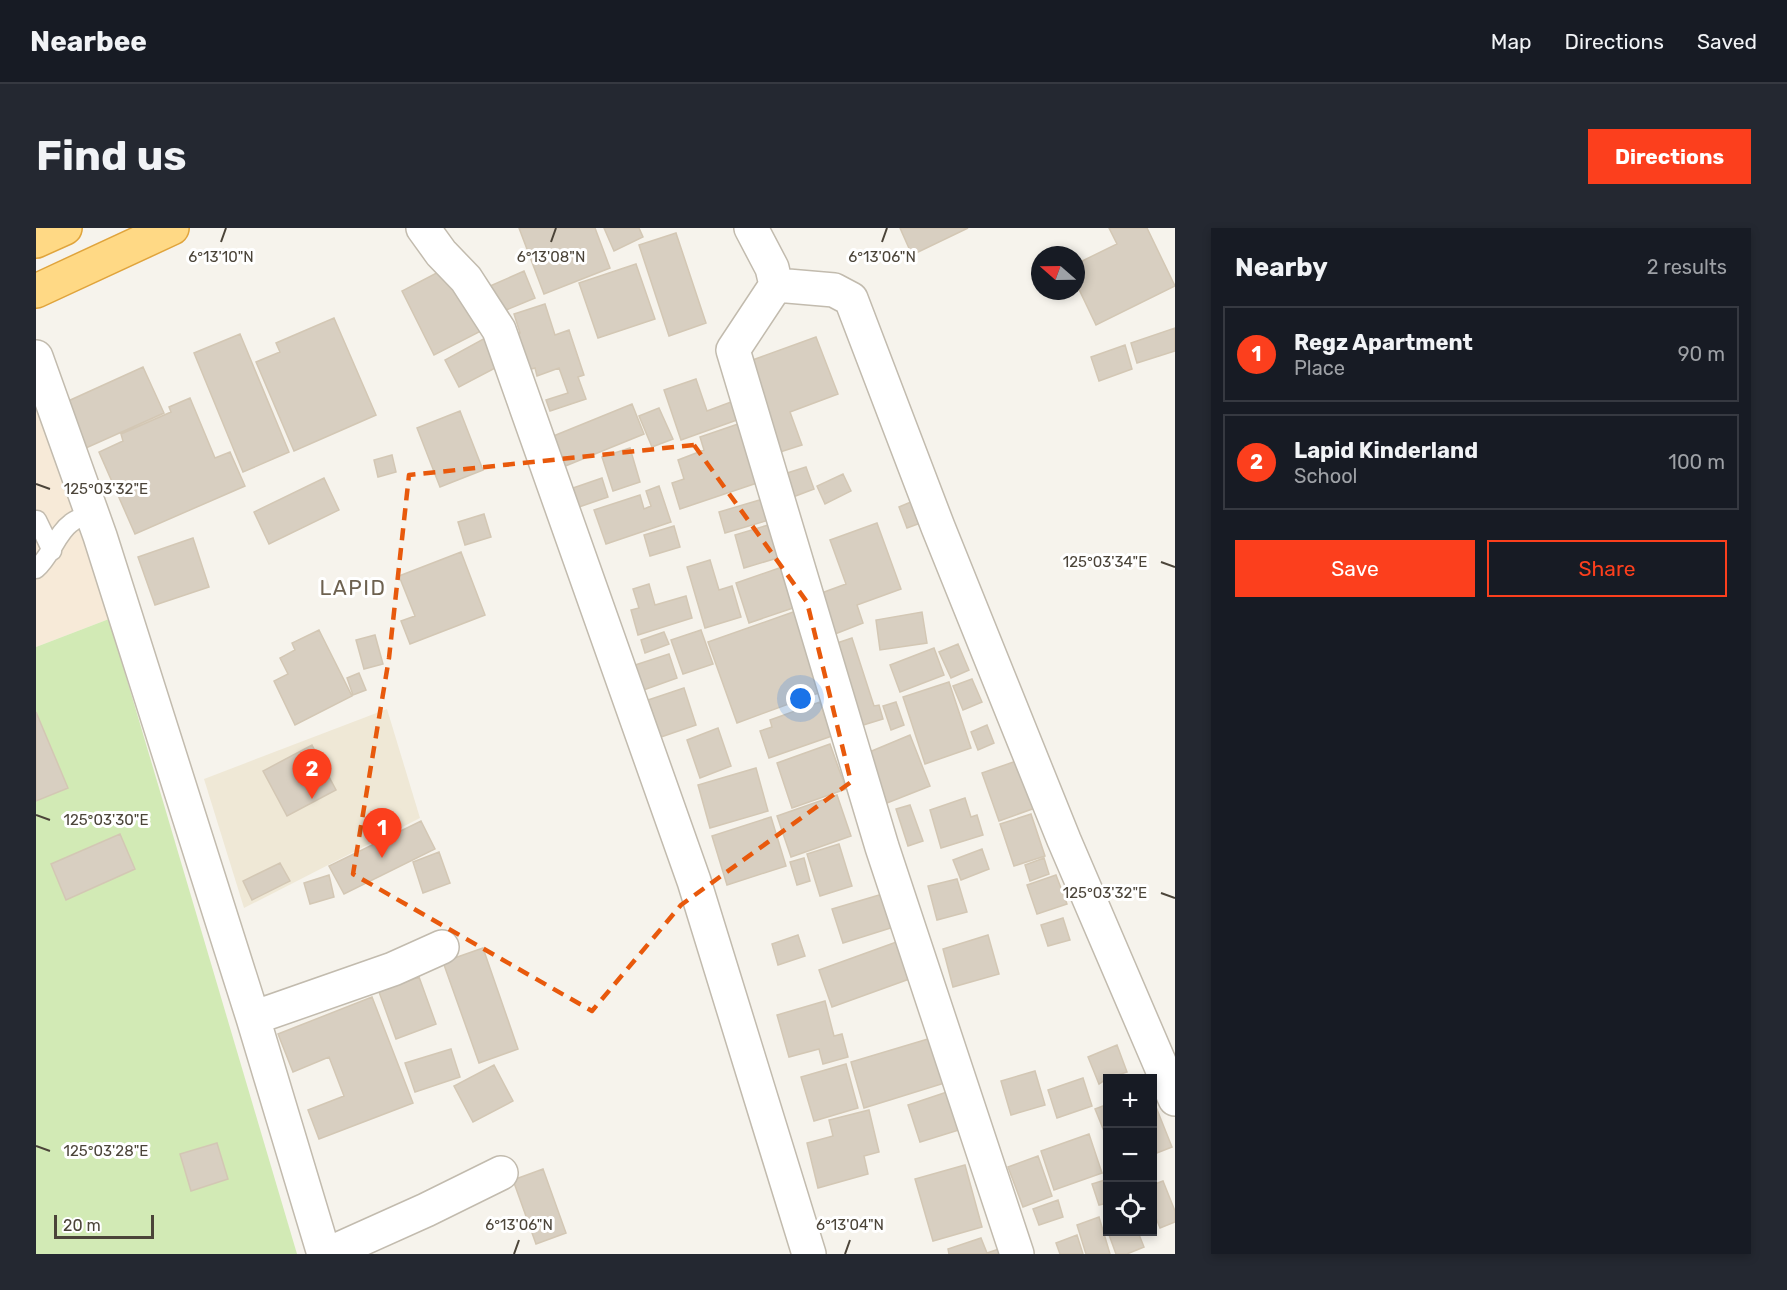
<!DOCTYPE html>
<html lang="en">
<head>
<meta charset="utf-8">
<style>
	:root { --surface:#171b24; --page:#242831; --text:#f1f3f6; --muted:#9ea1a6; --line:#363941; --accent:#fc3f1d }
	body { margin:0; font-family:Rubik,sans-serif; background:var(--page); color:var(--text) }
	.controls { position:absolute; right:18px; bottom:18px; display:grid; overflow:hidden; border-radius:0px; box-shadow:0 3px 9px #0003 }
	.controls button { width:54px; height:54px; display:grid; place-items:center; padding:0; border:0; border-bottom:2px solid var(--line); background:var(--surface); color:var(--text); font:30px sans-serif }
	.compass { position:absolute; left:995px; top:18px; width:54px; height:54px; border-radius:50%; background:var(--surface); box-shadow:0 3px 9px #0003; rotate:290deg }
	.scale { position:absolute; left:18px; bottom:15px; width:100px; box-sizing:border-box; padding-left:6px; border:3px solid #4b4439; border-top:0; font-size:16px; line-height:21px; white-space:nowrap; color:#4b4439; -webkit-text-stroke:4px #fff; paint-order:stroke }
	.you { position:absolute; left:765px; top:471px; width:21px; height:21px; margin:-15px; border:4px solid #fff; border-radius:50%; background:#1a73e8; box-shadow:0 0 0 9px #1a73e833 }
	.badge { display:grid; place-items:center; width:39px; height:39px; border-radius:50%; background:var(--accent); color:#fff; font-size:20px; font-weight:700 }
	.pin { position:absolute; translate:-50% -50px; filter:drop-shadow(0 2px 3px #0008) }
	.pin::after { content:''; position:absolute; top:32px; width:21px; height:18px; background:inherit; clip-path:polygon(0 0,100% 0,50% 100%) }
	.list { margin:0; padding:0; list-style:none }
	h2 { display:flex; justify-content:space-between; align-items:center; height:78px; margin:0; padding:0 24px; font-size:26px }
	h2 small { font-size:20px; font-weight:400; color:var(--muted) }
	.list li { display:grid; grid-template-columns:39px 1fr auto; gap:18px; align-items:center; box-sizing:border-box; height:96px; margin:0 12px 12px; padding:0 12px; border:2px solid var(--line); border-radius:0px }
	.list b { display:block; font-size:22px; white-space:nowrap }
	.list p { margin:0; font-size:20px; white-space:nowrap; color:var(--muted) }
	.list em { font-size:20px; font-style:normal; color:var(--muted) }
	.actions { display:flex; gap:12px; padding:18px 24px }
	.actions a { flex:1; padding:14px 0; border:2px solid var(--accent); border-radius:0px; text-align:center; font-size:21px; color:var(--accent) }
	.actions .main { background:var(--accent); color:#fff }
	.icon { flex:none; width:33px; height:33px; fill:none; stroke:currentColor; stroke-width:2; stroke-linecap:round; stroke-linejoin:round }
	.map { position:relative; flex:none; width:1139px; height:1026px; overflow:hidden; border-radius:0px }
	header { display:flex; align-items:center; gap:36px; box-sizing:border-box; height:84px; padding:0 30px; background:var(--surface); border-bottom:2px solid var(--line) }
	header strong { font-size:28px }
	nav { display:flex; gap:33px; margin-inline-start:auto; font-size:21px }
	.intro { display:flex; align-items:center; justify-content:space-between; box-sizing:border-box; height:144px; padding:0 36px }
	h1 { margin:0; font-size:42px }
	.button { padding:15px 27px; border-radius:0px; background:var(--accent); color:#fff; font-size:21px; font-weight:700 }
	main { display:flex; gap:36px; padding:0 36px }
	aside { flex:1; background:var(--surface); border-radius:0px; box-shadow:0 3px 9px #0003 }
	.map>svg:first-child { display:block }
	.commercial { fill:#f7ead8 }
	.education { fill:#efe8d6 }
	.green { fill:#d2eab5 }
	.building { fill:#d8cfc1; stroke:#d3c7b4; stroke-width:1.5 }
	.lines { fill:none; stroke-linecap:round; stroke-linejoin:round }
	.service-casing { stroke:#c2bbae; stroke-width:21 }
	.minor-casing { stroke:#c2bbae; stroke-width:36 }
	.trunk-casing { stroke:#e0a43c; stroke-width:36 }
	.service { stroke:#fff; stroke-width:18 }
	.minor { stroke:#fff; stroke-width:33 }
	.trunk { stroke:#ffd985; stroke-width:33 }
	.marked { fill:none; stroke:#e8590c; stroke-width:4.5; stroke-dasharray:12 8; stroke-linejoin:round }
	.ticks { fill:none; stroke:#4b4439; stroke-width:2 }
	.labels { text-anchor:middle; dominant-baseline:central; stroke-width:6; stroke-linejoin:round; paint-order:stroke }
	.neighbourhood-label { font-size:21px; letter-spacing:1.5px; fill:#6e6250; stroke:#fff }
	.ticks-label { font-size:15px; text-anchor:middle; fill:#4b4439; stroke:#fff; stroke-width:6; stroke-linejoin:round; paint-order:stroke }
</style>
</head>
<body>
<header>
<strong>Nearbee</strong>
<nav><a>Map</a><a>Directions</a><a>Saved</a></nav>
</header>
<div class="intro"><h1>Find us</h1><a class="button">Directions</a></div>
<main>
<div class="map">
<svg width="1139" height="1026" viewBox="0 0 1139 1026">
	<rect width="100%" height="100%" fill="#f6f3ec"/>
	<!-- commercial -->
	<path class="commercial" d="M 0,168 L 73,391 L 0,419 Z"/>
	<!-- education -->
	<path class="education" d="M 351,481 L 384,590 L 208,680 L 168,551 Z"/>
	<!-- green -->
	<path class="green" d="M 73,391 L 261,1026 L 0,1026 L 0,419 Z"/>
	<!-- building -->
	<path class="building" d="M 483,0 L 559,0 L 574,40 L 508,66 Z
		M 568,0 L 603,0 L 607,9 L 578,23 Z
		M 864,0 L 932,0 L 876,27 Z
		M 1073,0 L 1111,0 L 1139,58 L 1060,97 L 1040,55 L 1040,36 L 1081,16 Z
		M 640,5 L 670,95 L 633,108 L 603,17 Z
		M 600,36 L 619,91 L 562,110 L 543,55 Z
		M 412,39 L 445,103 L 398,127 L 366,63 Z
		M 488,43 L 499,70 L 463,85 L 452,59 Z
		M 509,76 L 519,107 L 533,102 L 548,147 L 542,149 L 550,171 L 514,183 L 510,172 L 532,165 L 523,140 L 501,148 L 499,140 L 485,144 L 473,108 L 484,105 L 478,86 Z
		M 298,90 L 340,187 L 258,223 L 220,134 L 244,124 L 240,115 Z
		M 1139,100 L 1139,123 L 1101,135 L 1095,115 Z
		M 204,106 L 253,224 L 207,244 L 158,125 Z
		M 451,109 L 465,137 L 423,159 L 409,132 Z
		M 780,109 L 802,166 L 754,184 L 766,217 L 744,224 L 711,134 Z
		M 1089,117 L 1096,141 L 1063,153 L 1055,129 Z
		M 107,139 L 128,185 L 50,220 L 30,174 Z
		M 660,151 L 671,183 L 695,174 L 701,192 L 645,212 L 628,162 Z
		M 154,170 L 179,230 L 194,224 L 209,258 L 99,306 L 63,224 L 87,213 L 85,206 L 135,184 L 133,179 Z
		M 596,176 L 608,206 L 527,239 L 515,209 Z
		M 623,180 L 637,211 L 616,219 L 603,188 Z
		M 424,183 L 447,242 L 404,259 L 381,200 Z
		M 705,195 L 724,254 L 644,281 L 636,255 L 648,251 L 642,232 L 668,222 L 664,209 Z
		M 594,220 L 604,254 L 577,263 L 566,229 Z
		M 356,227 L 360,244 L 342,249 L 338,232 Z
		M 770,239 L 778,261 L 757,269 L 748,246 Z
		M 807,246 L 815,263 L 789,276 L 781,258 Z
		M 288,250 L 303,282 L 233,316 L 218,284 Z
		M 566,250 L 572,269 L 543,279 L 537,260 Z
		M 623,258 L 635,294 L 570,316 L 558,282 L 604,267 L 608,281 L 615,278 L 610,263 Z
		M 727,271 L 733,292 L 689,305 L 683,284 Z
		M 882,271 L 890,293 L 871,300 L 863,279 Z
		M 448,286 L 455,309 L 429,317 L 422,294 Z
		M 739,295 L 748,328 L 708,340 L 699,307 Z
		M 841,295 L 865,361 L 821,377 L 827,395 L 794,408 L 780,367 L 810,356 L 794,312 Z
		M 638,298 L 644,319 L 614,328 L 608,307 Z
		M 157,310 L 173,359 L 119,377 L 102,329 Z
		M 425,324 L 449,387 L 374,416 L 365,393 L 379,388 L 363,348 Z
		M 674,332 L 683,362 L 696,358 L 705,389 L 669,400 L 651,339 Z
		M 749,338 L 763,378 L 713,395 L 700,355 Z
		M 613,356 L 619,377 L 650,368 L 656,390 L 602,407 L 595,382 L 603,380 L 597,361 Z
		M 760,383 L 788,463 L 701,495 L 672,414 Z
		M 886,384 L 891,415 L 844,422 L 840,392 Z
		M 283,402 L 316,468 L 259,497 L 238,453 L 252,446 L 244,430 L 259,422 L 256,415 Z
		M 665,402 L 677,436 L 647,446 L 635,412 Z
		M 628,404 L 633,416 L 609,425 L 605,412 Z
		M 339,407 L 347,436 L 328,441 L 320,412 Z
		M 816,410 L 838,478 L 843,477 L 847,491 L 824,498 L 798,416 Z
		M 922,416 L 933,442 L 915,450 L 903,424 Z
		M 898,420 L 908,447 L 864,464 L 854,437 Z
		M 633,426 L 641,450 L 602,464 L 593,439 Z
		M 323,445 L 330,462 L 317,467 L 311,450 Z
		M 936,451 L 946,474 L 927,482 L 917,458 Z
		M 913,454 L 935,520 L 889,536 L 867,469 Z
		M 648,460 L 660,497 L 625,509 L 612,472 Z
		M 784,474 L 796,508 L 733,530 L 724,503 L 736,499 L 734,492 Z
		M 860,474 L 868,497 L 855,502 L 847,478 Z
		M 0,484 L 32,560 L 0,573 Z
		M 951,497 L 958,515 L 942,522 L 935,504 Z
		M 682,500 L 695,538 L 664,550 L 651,512 Z
		M 874,507 L 894,558 L 851,575 L 831,525 Z
		M 794,516 L 810,561 L 756,580 L 741,535 Z
		M 276,517 L 300,562 L 251,588 L 227,543 Z
		M 986,531 L 1002,579 L 963,593 L 946,545 Z
		M 720,540 L 732,583 L 674,600 L 662,557 Z
		M 801,567 L 815,608 L 755,629 L 741,588 Z
		M 929,570 L 935,589 L 941,587 L 947,607 L 905,620 L 894,582 Z
		M 874,577 L 887,613 L 872,618 L 860,581 Z
		M 995,586 L 1009,628 L 978,638 L 964,596 Z
		M 735,589 L 750,638 L 691,657 L 676,608 Z
		M 385,593 L 399,621 L 308,666 L 293,638 Z
		M 84,606 L 99,641 L 30,672 L 15,636 Z
		M 803,616 L 816,658 L 784,668 L 771,626 Z
		M 946,621 L 953,641 L 925,652 L 917,632 Z
		M 403,624 L 414,655 L 387,665 L 377,634 Z
		M 768,630 L 774,653 L 761,657 L 754,634 Z
		M 1008,630 L 1013,646 L 994,653 L 989,637 Z
		M 244,635 L 254,653 L 216,672 L 207,653 Z
		M 293,647 L 298,669 L 274,676 L 268,655 Z
		M 1020,647 L 1031,676 L 1001,686 L 991,657 Z
		M 921,651 L 931,684 L 901,692 L 892,658 Z
		M 850,665 L 861,698 L 807,715 L 796,681 Z
		M 1027,690 L 1034,712 L 1012,718 L 1005,697 Z
		M 762,707 L 769,728 L 742,737 L 736,716 Z
		M 952,707 L 963,746 L 917,759 L 907,721 Z
		M 866,712 L 879,749 L 796,779 L 783,742 Z
		M 447,720 L 482,821 L 443,835 L 407,734 Z
		M 383,749 L 400,796 L 360,811 L 343,764 Z
		M 336,769 L 377,875 L 283,911 L 272,882 L 308,868 L 293,829 L 257,844 L 242,806 Z
		M 789,773 L 798,808 L 806,806 L 812,829 L 787,836 L 783,821 L 753,829 L 741,787 Z
		M 902,808 L 915,853 L 828,880 L 815,834 Z
		M 1081,817 L 1091,844 L 1072,850 L 1063,856 L 1052,829 Z
		M 415,821 L 424,849 L 379,864 L 369,835 Z
		M 810,836 L 822,880 L 778,893 L 765,849 Z
		M 458,837 L 477,873 L 437,894 L 418,858 Z
		M 999,843 L 1009,877 L 975,887 L 965,853 Z
		M 1047,850 L 1056,878 L 1021,890 L 1012,862 Z
		M 914,863 L 926,901 L 884,914 L 872,877 Z
		M 1116,869 L 1136,919 L 1116,927 Z
		M 1072,876 L 1072,913 L 1059,881 Z
		M 833,882 L 843,924 L 828,928 L 832,946 L 782,960 L 771,915 L 797,908 L 793,892 Z
		M 1053,906 L 1066,945 L 1018,962 L 1005,923 Z
		M 181,915 L 192,951 L 155,963 L 144,926 Z
		M 1002,928 L 1016,968 L 987,979 L 972,939 Z
		M 929,937 L 946,999 L 897,1013 L 879,951 Z
		M 507,941 L 530,1005 L 500,1016 L 477,952 Z
		M 1072,951 L 1072,975 L 1063,977 L 1056,956 Z
		M 1127,953 L 1139,983 L 1139,994 L 1124,1000 L 1120,990 L 1116,991 L 1116,957 Z
		M 1022,972 L 1027,989 L 1003,997 L 997,981 Z
		M 1063,989 L 1074,1026 L 1050,1026 L 1041,997 Z
		M 1072,1004 L 1102,1004 L 1108,1019 L 1091,1026 L 1080,1026 Z
		M 1041,1007 L 1047,1026 L 1024,1026 L 1020,1015 Z
		M 945,1010 L 951,1025 L 966,1020 L 968,1026 L 913,1026 L 912,1021 Z"/>
	<g class="lines">
		<defs>
			<path id="service" d="M 1,292 L 16,323
				M 0,341 C 15,328 21,305 35,295 C 41,290 50,288 57,285"/>
			<path id="minor" d="M 387,0 L 405,25 L 430,51 L 463,102 L 658,653 L 773,1026
				M 715,0 L 736,40 L 740,57 L 697,122 L 846,619 L 981,1026
				M 740,57 L 798,62 L 815,71 L 902,299 L 1028,612 L 1139,871
				M 0,129 L 64,308 L 217,790 L 288,1026
				M 217,790 L 357,741 L 406,719
				M 292,1026 L 390,982 L 465,945"/>
			<path id="trunk" d="M 0,13 L 29,0
				M 0,63 L 136,0"/>
		</defs>
		<!-- service casing -->
		<use href="#service" class="service-casing"/>
		<!-- minor casing -->
		<use href="#minor" class="minor-casing"/>
		<!-- trunk casing -->
		<use href="#trunk" class="trunk-casing"/>
		<!-- service -->
		<use href="#service" class="service"/>
		<!-- minor -->
		<use href="#minor" class="minor"/>
		<!-- trunk -->
		<use href="#trunk" class="trunk"/>
	</g>
	<!-- marked area -->
	<path class="marked" d="M 658,217 L 771,374 L 815,554 L 645,677 L 556,783 L 317,646 L 353,430 L 373,247 Z"/>
	<!-- ticks -->
	<path class="ticks" d="M 185,14 L 190,0M 515,14 L 520,0M 846,14 L 851,0M 0,256 L 14,261M 1125,334 L 1139,339M 0,587 L 14,592M 1125,665 L 1139,670M 0,918 L 14,923M 478,1026 L 483,1012M 809,1026 L 814,1012"/>
	<g class="labels">
		<!-- neighbourhood labels -->
		<g class="neighbourhood-label">
			<text x="317" y="359">LAPID</text>
		</g>
	</g>
	<g class="ticks-label">
		<text x="185" y="34">6°13'10"N</text>
		<text x="515" y="34">6°13'08"N</text>
		<text x="846" y="34">6°13'06"N</text>
		<text x="70" y="266">125°03'32"E</text>
		<text x="1069" y="339">125°03'34"E</text>
		<text x="70" y="597">125°03'30"E</text>
		<text x="1069" y="670">125°03'32"E</text>
		<text x="70" y="928">125°03'28"E</text>
		<text x="483" y="1002">6°13'06"N</text>
		<text x="814" y="1002">6°13'04"N</text>
	</g>
</svg>
<div class="controls">
<button>+</button>
<button>−</button>
<button><svg class="icon" aria-label="locate" viewBox="0 0 24 24"><circle cx="12" cy="12" r="6"/><path d="M12 2v4M12 18v4M2 12h4M18 12h4"/></svg></button>
</div>
<svg class="compass" viewBox="-18 -18 36 36"><path d="M0-13l5 13h-10z" fill="#e53935"/><path d="M0 13l5-13h-10z" fill="#9ea1a6"/></svg>
<div class="scale">20 m</div>
<div class="you"></div>
<div class="pin badge" style="left:346px;top:630px">1</div>
<div class="pin badge" style="left:276px;top:571px">2</div>
</div>
<aside>
<h2>Nearby<small>2 results</small></h2>
<ul class="list">
<li><span class="badge">1</span><div><b>Regz Apartment</b><p>Place</p></div><em>90 m</em></li>
<li><span class="badge">2</span><div><b>Lapid Kinderland</b><p>School</p></div><em>100 m</em></li>
</ul>
<div class="actions"><a class="main">Save</a><a>Share</a></div>
</aside>
</main>
</body>
</html>
